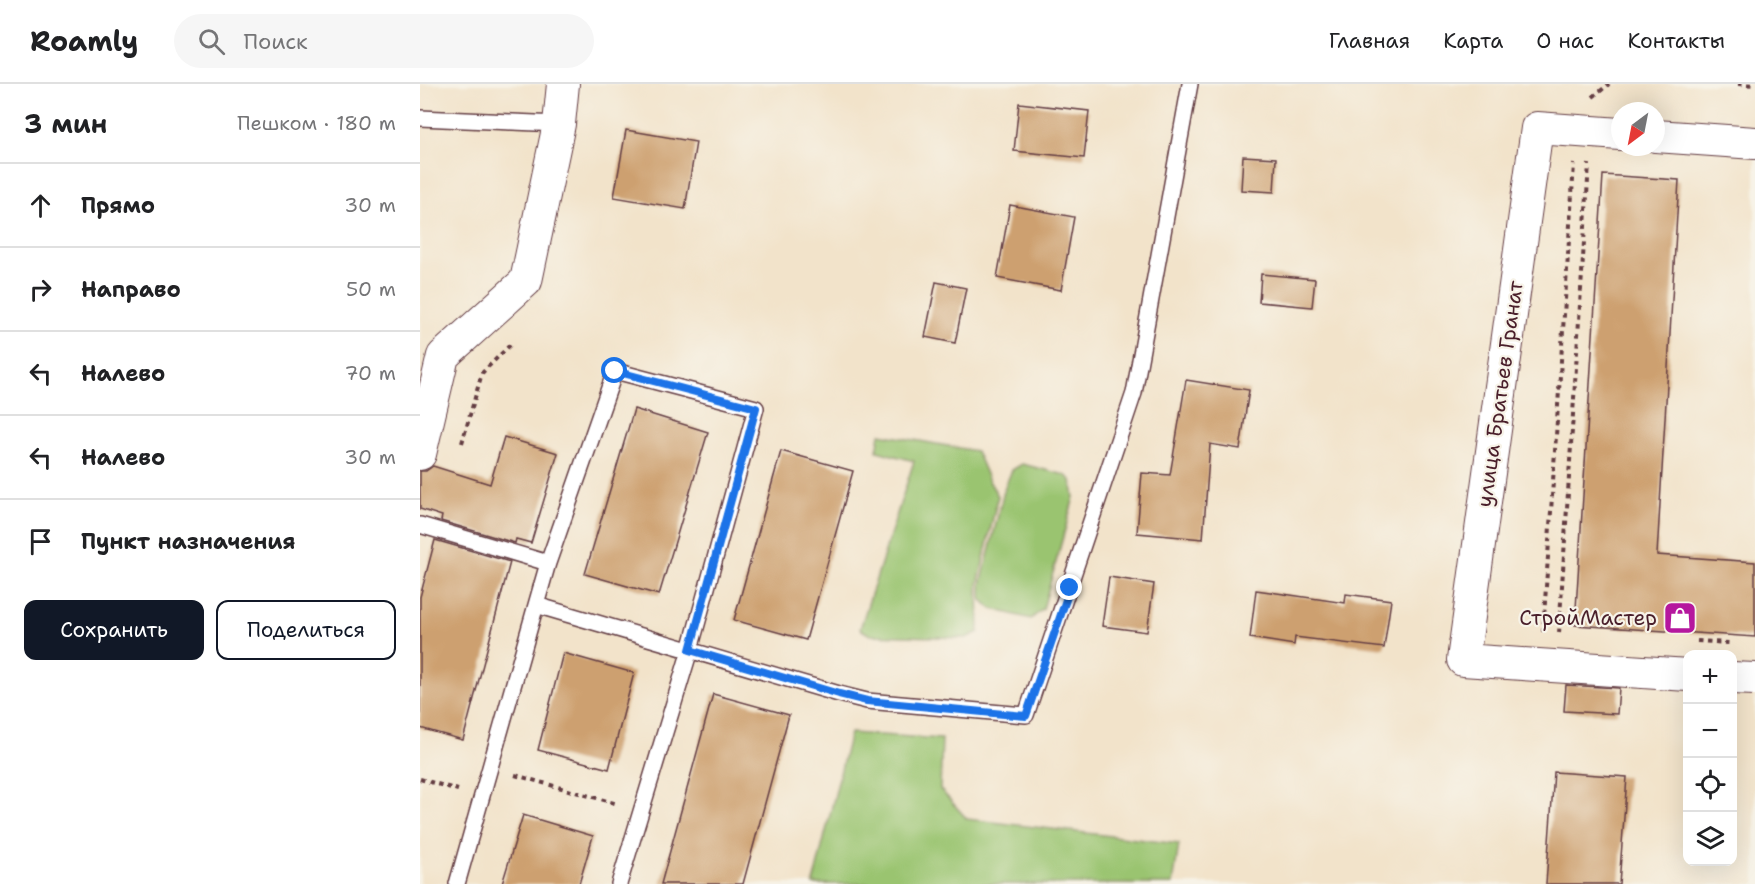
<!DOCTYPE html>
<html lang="ru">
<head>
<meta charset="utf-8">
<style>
	:root { --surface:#fff; --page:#f6f6f6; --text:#202124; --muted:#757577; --line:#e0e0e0; --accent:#111827 }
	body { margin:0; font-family:"Shantell Sans",sans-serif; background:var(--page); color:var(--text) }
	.controls { position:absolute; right:18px; bottom:18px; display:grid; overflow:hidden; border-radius:12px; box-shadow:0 6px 24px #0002 }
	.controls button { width:54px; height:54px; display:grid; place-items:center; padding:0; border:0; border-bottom:2px solid var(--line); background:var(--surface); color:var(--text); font:30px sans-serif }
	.compass { position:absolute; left:1191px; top:18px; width:54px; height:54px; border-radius:50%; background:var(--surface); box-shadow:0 6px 24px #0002; rotate:212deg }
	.stop { position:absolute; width:18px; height:18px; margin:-14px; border:4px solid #1a73e8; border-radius:50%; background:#fff }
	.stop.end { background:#1a73e8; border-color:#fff; box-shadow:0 2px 6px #0008 }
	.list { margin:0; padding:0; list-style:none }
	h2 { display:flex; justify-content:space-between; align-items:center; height:78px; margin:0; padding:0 24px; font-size:26px }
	h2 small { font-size:20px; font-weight:400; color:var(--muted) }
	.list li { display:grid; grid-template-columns:39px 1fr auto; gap:18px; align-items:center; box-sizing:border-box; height:84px; padding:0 24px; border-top:2px solid var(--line) }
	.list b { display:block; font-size:22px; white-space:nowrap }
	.list em { font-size:20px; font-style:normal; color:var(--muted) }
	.actions { display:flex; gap:12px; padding:18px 24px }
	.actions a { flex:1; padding:14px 0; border:2px solid var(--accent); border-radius:12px; text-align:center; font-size:21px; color:var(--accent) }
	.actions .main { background:var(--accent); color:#fff }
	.icon { flex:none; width:33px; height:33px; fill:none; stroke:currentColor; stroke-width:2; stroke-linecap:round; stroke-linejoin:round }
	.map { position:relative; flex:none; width:1335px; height:800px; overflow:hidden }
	header { display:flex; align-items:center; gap:36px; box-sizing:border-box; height:84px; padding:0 30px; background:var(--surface); border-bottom:2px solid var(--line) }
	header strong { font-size:28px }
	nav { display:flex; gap:33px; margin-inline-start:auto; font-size:21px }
	.search { width:420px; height:54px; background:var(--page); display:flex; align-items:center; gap:15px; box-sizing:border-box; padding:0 21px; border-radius:33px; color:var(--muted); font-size:22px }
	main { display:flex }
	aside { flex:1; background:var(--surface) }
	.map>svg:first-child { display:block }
	.green { fill:#9ac470; stroke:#72724e; stroke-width:1.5 }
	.building { fill:#cda070 }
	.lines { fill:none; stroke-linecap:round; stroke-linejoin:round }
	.lane-casing { stroke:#633c43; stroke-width:18 }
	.street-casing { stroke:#633c43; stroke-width:34 }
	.path { stroke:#633c43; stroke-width:4; stroke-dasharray:4.5 4.5; stroke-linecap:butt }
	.lane { stroke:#fff; stroke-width:15 }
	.street { stroke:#fff; stroke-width:32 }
	.route { stroke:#1a73e8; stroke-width:8 }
	.labels { text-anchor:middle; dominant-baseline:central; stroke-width:4.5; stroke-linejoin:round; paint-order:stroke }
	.street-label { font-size:21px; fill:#4a1f2b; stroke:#f7f3e8 }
	.poi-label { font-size:21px; fill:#4a1f2b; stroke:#f7f3e8; text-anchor:end }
</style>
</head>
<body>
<header>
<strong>Roamly</strong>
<div class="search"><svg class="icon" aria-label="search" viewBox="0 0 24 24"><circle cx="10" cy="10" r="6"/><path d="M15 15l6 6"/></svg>Поиск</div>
<nav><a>Главная</a><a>Карта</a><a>О нас</a><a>Контакты</a></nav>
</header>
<main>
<aside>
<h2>3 мин<small>Пешком · 180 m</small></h2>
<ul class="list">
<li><svg class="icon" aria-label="ahead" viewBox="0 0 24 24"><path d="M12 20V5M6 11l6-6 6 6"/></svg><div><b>Прямо</b></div><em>30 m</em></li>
<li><svg class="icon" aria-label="right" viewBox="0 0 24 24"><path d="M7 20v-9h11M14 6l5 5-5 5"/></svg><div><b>Направо</b></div><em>50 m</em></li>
<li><svg class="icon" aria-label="left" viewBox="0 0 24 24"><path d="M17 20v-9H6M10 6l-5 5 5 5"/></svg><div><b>Налево</b></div><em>70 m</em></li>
<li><svg class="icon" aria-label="left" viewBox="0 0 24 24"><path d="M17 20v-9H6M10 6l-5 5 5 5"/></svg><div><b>Налево</b></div><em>30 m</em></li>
<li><svg class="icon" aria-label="arrive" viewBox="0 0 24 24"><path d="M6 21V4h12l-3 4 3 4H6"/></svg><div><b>Пункт назначения</b></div></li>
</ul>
<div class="actions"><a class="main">Сохранить</a><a>Поделиться</a></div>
</aside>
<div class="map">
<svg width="1335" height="800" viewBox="0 0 1335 800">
	<rect width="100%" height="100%" fill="#f7f3e8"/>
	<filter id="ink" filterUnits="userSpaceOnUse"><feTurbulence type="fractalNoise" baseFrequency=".0167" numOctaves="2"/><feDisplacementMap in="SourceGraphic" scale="12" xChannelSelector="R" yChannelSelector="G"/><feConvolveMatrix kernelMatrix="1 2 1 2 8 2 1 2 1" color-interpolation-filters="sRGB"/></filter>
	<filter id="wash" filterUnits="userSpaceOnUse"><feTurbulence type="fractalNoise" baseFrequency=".008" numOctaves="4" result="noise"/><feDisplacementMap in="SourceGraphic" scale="24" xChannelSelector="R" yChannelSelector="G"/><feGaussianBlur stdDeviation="1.35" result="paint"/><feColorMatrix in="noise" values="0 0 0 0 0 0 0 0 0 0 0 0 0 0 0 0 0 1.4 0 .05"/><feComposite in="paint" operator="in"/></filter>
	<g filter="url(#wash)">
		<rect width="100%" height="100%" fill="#f2e3ca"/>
		<!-- green -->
		<path class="green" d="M 460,350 L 556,367 L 569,397 L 578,412 L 558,501 L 559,548 L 546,554 L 481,552 L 450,551 L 440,545 L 494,377 L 457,367 Z
			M 602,380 L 645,391 L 651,396 L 654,413 L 623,525 L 611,535 L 572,525 L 561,515 L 561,500 L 585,403 L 592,386 Z
			M 430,649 L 522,655 L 520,705 L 547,735 L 759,760 L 753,800 L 393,800 Z"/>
		<g id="blocks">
			<!-- building -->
			<path class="building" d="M 599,19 L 669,27 L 664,74 L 594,67 Z
				M 206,46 L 276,58 L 265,125 L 194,113 Z
				M 823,72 L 856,74 L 854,108 L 821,106 Z
				M 1183,91 L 1259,96 L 1237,471 L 1335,478 L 1335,553 L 1155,541 Z
				M 590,121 L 654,133 L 641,206 L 577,194 Z
				M 841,190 L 895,195 L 892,223 L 839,218 Z
				M 516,198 L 546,204 L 535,259 L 505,253 Z
				M 766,296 L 829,306 L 820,365 L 790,360 L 783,455 L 717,449 L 722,389 L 750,391 Z
				M 214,325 L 288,348 L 239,511 L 165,490 Z
				M 84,353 L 138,369 L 111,459 L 96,455 L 95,459 L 21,437 L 22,432 L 0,425 L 0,387 L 6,387 L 13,382 L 70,400 Z
				M 361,367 L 433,387 L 386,556 L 314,536 Z
				M 15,456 L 90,478 L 43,656 L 0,644 L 0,513 Z
				M 689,493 L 734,500 L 727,548 L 682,542 Z
				M 836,506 L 925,519 L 926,510 L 971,516 L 964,564 L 875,553 L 874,561 L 830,554 Z
				M 143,569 L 214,589 L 189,685 L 118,666 Z
				M 1146,601 L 1199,604 L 1197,630 L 1144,627 Z
				M 293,610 L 369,631 L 323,800 L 241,800 Z
				M 1134,688 L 1207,693 L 1199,800 L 1126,800 Z
				M 103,731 L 173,752 L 159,800 L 82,800 Z"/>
		</g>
	</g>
	<g filter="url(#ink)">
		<use href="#blocks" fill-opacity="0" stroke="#633c43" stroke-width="1.5"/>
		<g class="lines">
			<defs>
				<path id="lane" d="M 0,34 L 139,40
					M 0,441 L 128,479 L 116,521 L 419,610 L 447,617 L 606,631 L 714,309 L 770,0
					M 128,479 L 195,287 L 336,324 L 270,566 L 199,800
					M 37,800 L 116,521"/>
				<path id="street" d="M 1200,50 L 1117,44 L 1043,576 L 1268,591
					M 1236,52 L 1335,59
					M 0,370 L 23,272 L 106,197 L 139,40 L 143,0
					M 1312,594 L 1335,595"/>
			</defs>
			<!-- lane casing -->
			<use href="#lane" class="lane-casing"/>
			<!-- street casing -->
			<use href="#street" class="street-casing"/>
			<!-- path -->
			<path class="path" d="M 1318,0 L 1335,1
				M 1173,13 L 1189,0
				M 42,359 L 62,289 L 90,261
				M 1123,548 L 1154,80
				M 1139,549 L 1169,80
				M 1277,557 L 1309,559
				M 95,691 L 198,720
				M 0,695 L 38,706"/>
			<!-- lane -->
			<use href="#lane" class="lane"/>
			<!-- street -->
			<use href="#street" class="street"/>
		</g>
	</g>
	<g class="lines" filter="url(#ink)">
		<!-- route -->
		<path class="route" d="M 195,287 L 336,324 L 270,566 L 419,610 L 447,617 L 606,632 L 650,504"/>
	</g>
	<!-- icons -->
	<defs>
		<symbol id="shop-square" viewBox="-11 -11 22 22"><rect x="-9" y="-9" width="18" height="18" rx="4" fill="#b5179e" stroke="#f7f3e8"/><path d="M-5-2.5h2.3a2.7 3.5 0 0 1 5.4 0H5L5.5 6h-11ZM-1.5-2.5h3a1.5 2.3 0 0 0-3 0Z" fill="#fff"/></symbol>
	</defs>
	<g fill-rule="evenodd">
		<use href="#shop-square" x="1241" y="515" width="38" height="38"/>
	</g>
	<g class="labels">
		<!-- street labels -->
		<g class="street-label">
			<text transform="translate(1080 310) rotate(-82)">улица Братьев Гранат</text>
		</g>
		<!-- poi labels -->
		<g class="poi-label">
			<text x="1237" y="534">СтройМастер</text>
		</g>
	</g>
</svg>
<div class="controls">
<button>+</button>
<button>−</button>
<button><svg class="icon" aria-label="locate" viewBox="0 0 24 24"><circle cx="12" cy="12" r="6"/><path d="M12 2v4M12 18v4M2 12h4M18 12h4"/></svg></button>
<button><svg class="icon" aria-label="layers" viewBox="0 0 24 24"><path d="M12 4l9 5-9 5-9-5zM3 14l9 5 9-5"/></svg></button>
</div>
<svg class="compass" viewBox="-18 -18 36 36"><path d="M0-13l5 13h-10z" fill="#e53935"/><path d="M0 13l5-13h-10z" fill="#757577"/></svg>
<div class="stop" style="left:195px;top:287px"></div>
<div class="stop end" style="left:650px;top:504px"></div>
</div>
</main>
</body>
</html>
